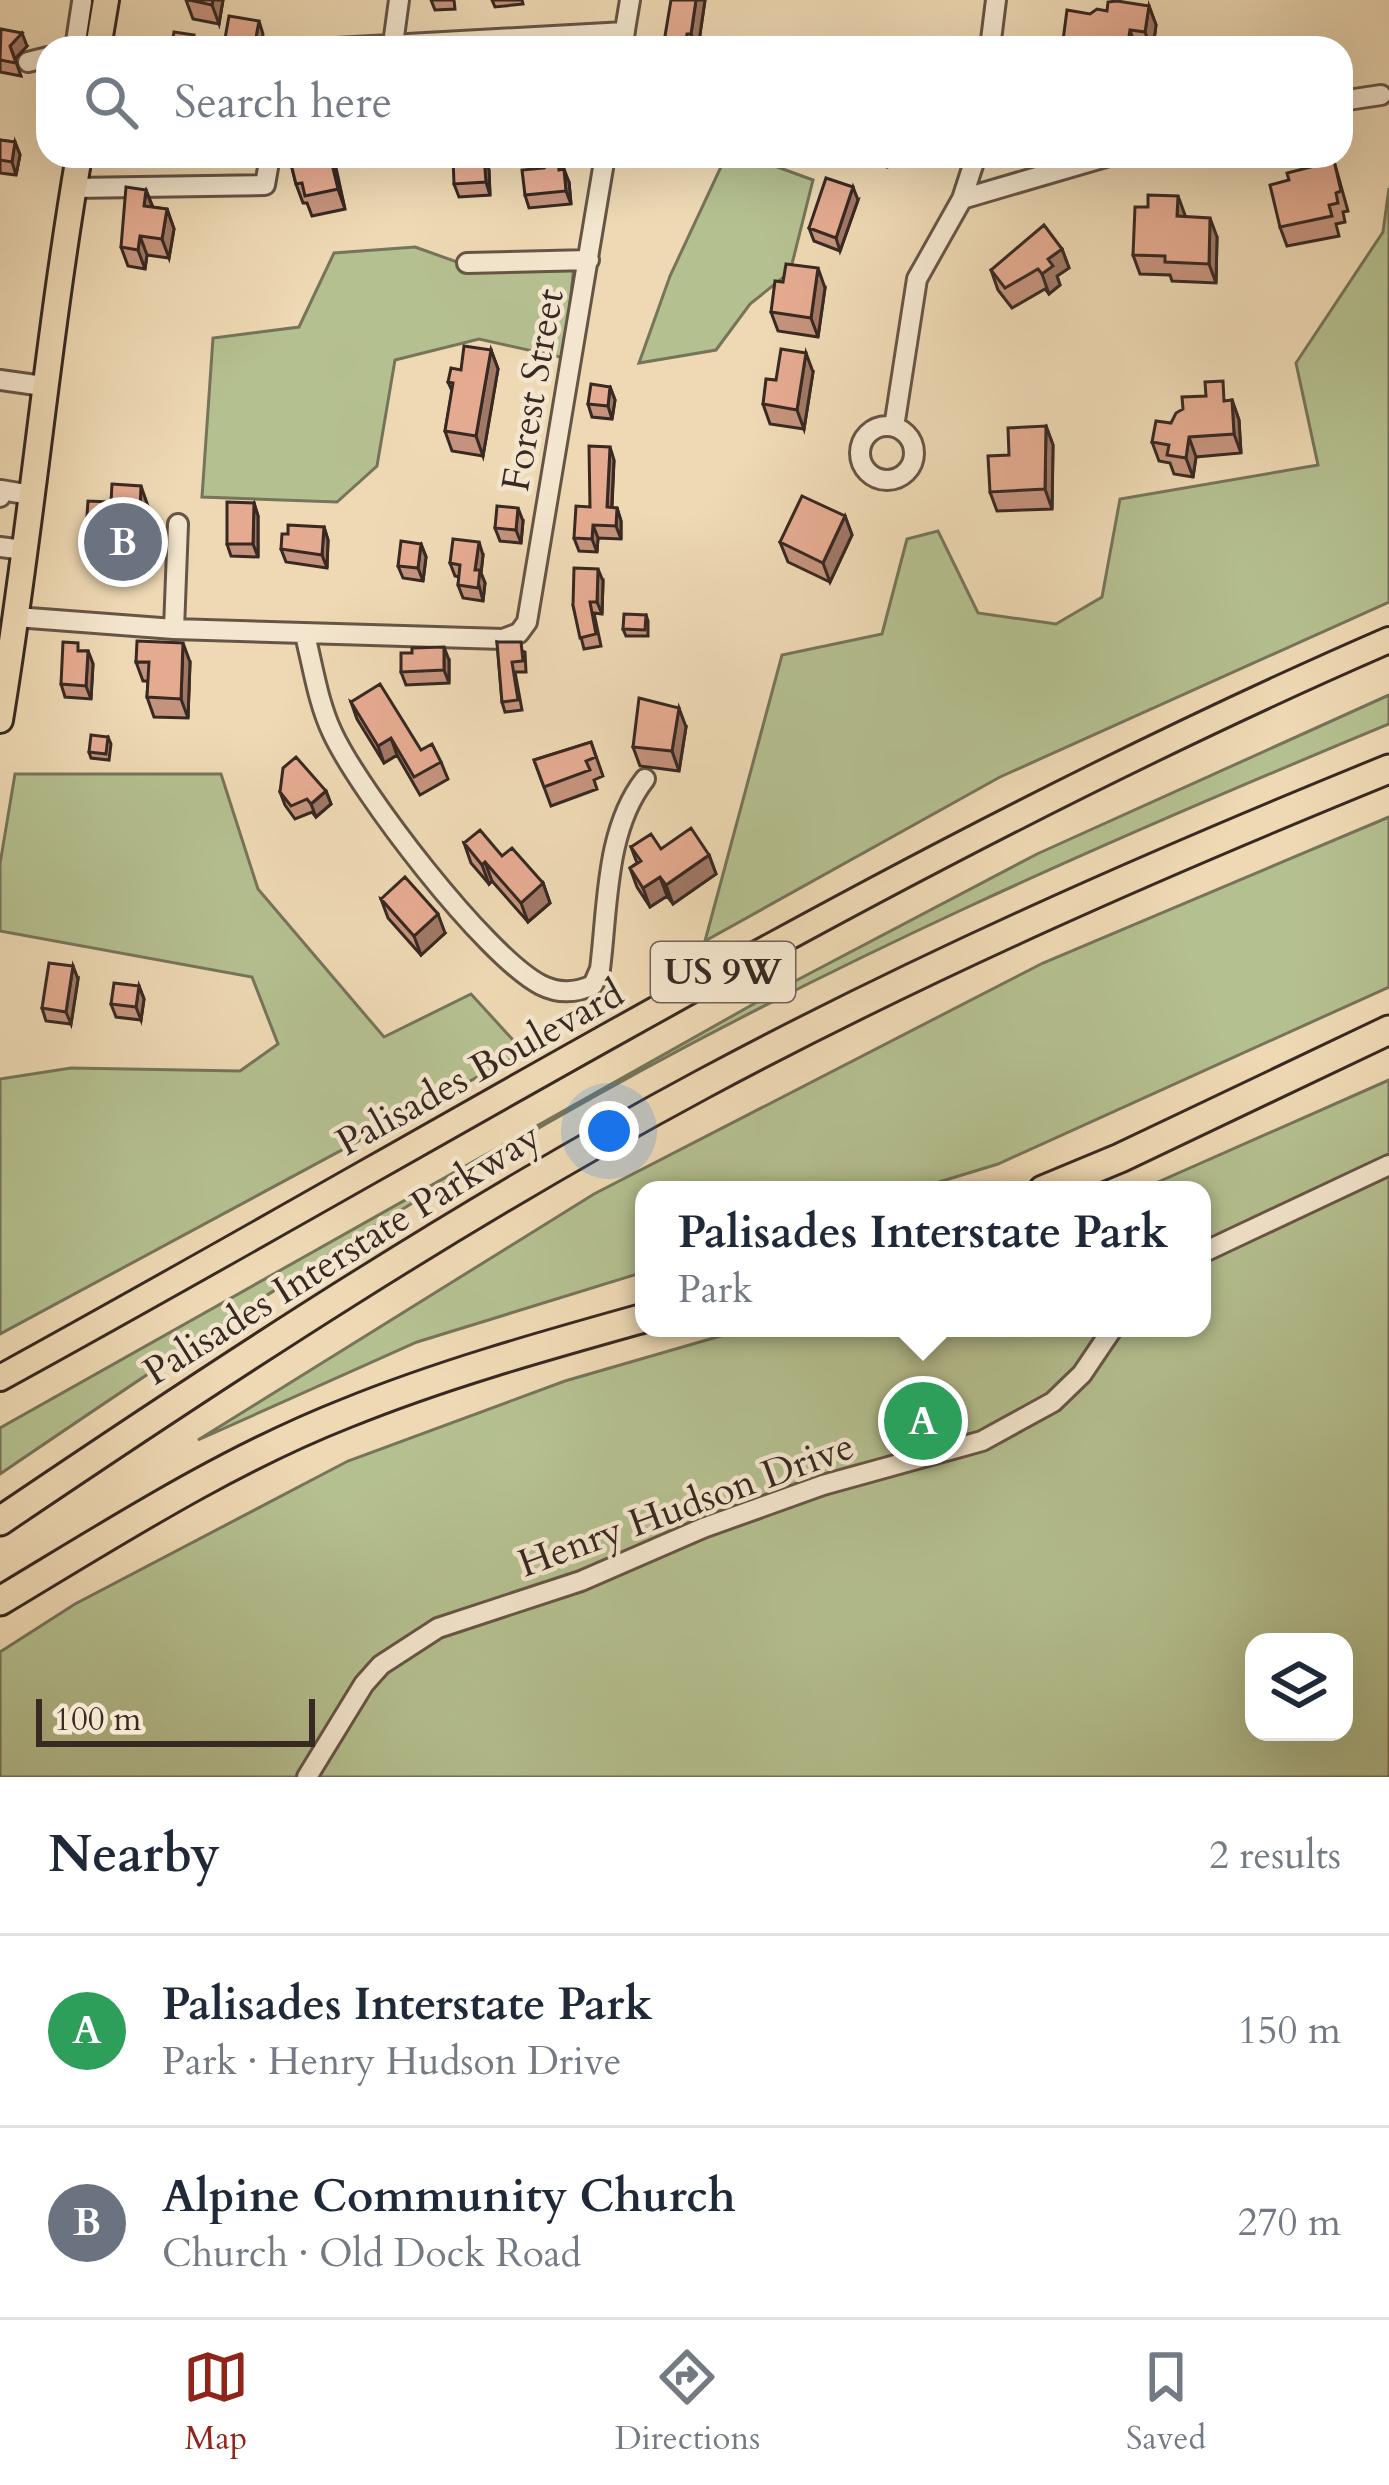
<!DOCTYPE html>
<html lang="en">
<head>
<meta charset="utf-8">
<style>
	:root { --surface:#fff; --page:#f6f6f7; --text:#1f2937; --muted:#747a83; --line:#e0e1e3; --accent:#8f2418 }
	body { margin:0; font-family:Cardo,serif; background:var(--page); color:var(--text) }
	.controls { position:absolute; right:36px; bottom:36px; display:grid; overflow:hidden; border-radius:24px; box-shadow:0 12px 48px #0002 }
	.controls button { width:108px; height:108px; display:grid; place-items:center; padding:0; border:0; border-bottom:3px solid var(--line); background:var(--surface); color:var(--text); font:60px sans-serif }
	.scale { position:absolute; left:36px; bottom:30px; width:279px; box-sizing:border-box; padding-left:12px; border:6px solid #382922; border-top:0; font-size:33px; line-height:42px; white-space:nowrap; color:#382922; -webkit-text-stroke:9px #f4e6ce; paint-order:stroke }
	.you { position:absolute; left:609px; top:1131px; width:42px; height:42px; margin:-30px; border:9px solid #fff; border-radius:50%; background:#1a73e8; box-shadow:0 0 0 18px #1a73e833 }
	.badge { display:grid; place-items:center; width:78px; height:78px; border-radius:50%; background:var(--accent); color:#fff; font-size:39px; font-weight:700 }
	.pin { position:absolute; translate:-50% -50%; border:6px solid #fff; box-shadow:0 3px 12px #0006 }
	.popup { position:absolute; left:635px; top:1181px; width:576px; height:156px; box-sizing:border-box; display:grid; place-content:center; border-radius:24px; background:var(--surface); filter:drop-shadow(0 3px 9px #0005); font-size:39px; white-space:nowrap; color:var(--muted) }
	.popup b { font-size:45px; color:var(--text) }
	.popup::after { content:''; position:absolute; left:50%; top:100%; margin-left:-24px; border:24px solid transparent; border-top-color:var(--surface) }
	.list { margin:0; padding:0; list-style:none }
	h2 { display:flex; justify-content:space-between; align-items:center; height:156px; margin:0; padding:0 48px; font-size:51px }
	h2 small { font-size:39px; font-weight:400; color:var(--muted) }
	.list li { display:grid; grid-template-columns:78px 1fr auto; gap:36px; align-items:center; box-sizing:border-box; height:192px; padding:0 48px; border-top:3px solid var(--line) }
	.list b { display:block; font-size:45px; white-space:nowrap }
	.list p { margin:0; font-size:39px; white-space:nowrap; color:var(--muted) }
	.list em { font-size:39px; font-style:normal; color:var(--muted) }
	.icon { flex:none; width:66px; height:66px; fill:none; stroke:currentColor; stroke-width:2; stroke-linecap:round; stroke-linejoin:round }
	.map { position:relative; flex:none; width:1389px; height:1777px; overflow:hidden }
	.search { position:absolute; background:var(--surface); box-shadow:0 12px 48px #0002; left:36px; right:36px; top:36px; height:132px; display:flex; align-items:center; gap:30px; box-sizing:border-box; padding:0 42px; border-radius:36px; color:var(--muted); font-size:45px }
	.sheet { height:540px; background:var(--surface) }
	nav { display:flex; justify-content:space-around; align-items:center; box-sizing:border-box; height:168px; border-top:3px solid var(--line); background:var(--surface); font-size:33px; color:var(--muted) }
	nav a { display:grid; justify-items:center; gap:6px }
	nav .on { color:var(--accent) }
	.map>svg:first-child { display:block }
	.green { fill:#b5c090; stroke:#767459; stroke-width:3; fill-rule:evenodd }
	.lines { fill:none; stroke-linecap:round; stroke-linejoin:round }
	.minor-casing { stroke:#665546; stroke-width:24 }
	.major-casing { stroke:#382922; stroke-width:30 }
	.highway-casing { stroke:#382922; stroke-width:33 }
	.minor { stroke:#f4e6ce; stroke-width:18 }
	.major { stroke:#eed9b4; stroke-width:24 }
	.highway { stroke:#eed9b4; stroke-width:27 }
	.wall { fill:#c5937d; stroke:#382922; stroke-width:3 }
	.shaded-wall { fill:#a07866; stroke:#382922; stroke-width:3 }
	.building { fill:#e5ab91; stroke:#382922; stroke-width:3 }
	.labels { text-anchor:middle; dominant-baseline:central; stroke-width:9; stroke-linejoin:round; paint-order:stroke }
	.shield { fill:#f4e6ce; stroke:#706256; stroke-width:3 }
	.shield-label { font-size:36px; font-weight:bold; fill:#382922 }
	.street-label { font-size:39px; fill:#382922; stroke:#f4e6ce }
</style>
</head>
<body>
<div class="map">
<svg width="1389" height="1777" viewBox="0 0 1389 1777">
	<rect width="100%" height="100%" fill="#eed9b4"/>
	<filter id="stains"><feTurbulence type="fractalNoise" baseFrequency=".00167" numOctaves="4"/><feColorMatrix values="0 0 0 0 .2 0 0 0 0 .09 0 0 0 0 .02 0 0 0 .5 -.17"/></filter>
	<radialGradient id="worn" r=".72"><stop offset=".6" stop-color="#630" stop-opacity="0"/><stop offset="1" stop-color="#630" stop-opacity=".3"/></radialGradient>
	<!-- green -->
	<path class="green" d="M 726,156 L 747,156 L 813,180 L 790,272 L 750,304 L 716,350 L 639,363 L 670,276 Z
		M 1389,188 L 1389,602 L 1000,777 L 705,941 L 782,655 L 882,634 L 907,539 L 938,531 L 978,613 L 1056,624 L 1102,597 L 1120,499 L 1318,465 L 1296,363 L 1383,232 Z
		M 415,247 L 471,267 L 574,266 L 564,358 L 479,339 L 395,360 L 377,466 L 337,502 L 202,497 L 213,338 L 299,327 L 334,253 Z
		M 1389,695 L 1389,724 C 1104,842 819,967 551,1121 C 361,1229 181,1351 0,1474 L 0,1428 L 782,988 L 1037,854 Z
		M 15,774 L 221,774 L 258,889 L 384,1037 L 471,994 L 524,1052 L 0,1334 L 0,1079 L 71,1068 L 240,1071 L 278,1044 L 252,977 L 0,931 L 0,864 Z
		M 1389,817 L 1389,987 L 998,1164 L 913,1190 L 644,1190 L 644,1272 L 417,1342 L 198,1440 L 594,1194 L 1043,963 Z
		M 1389,1080 L 1389,1777 L 0,1777 L 0,1652 L 75,1604 L 348,1461 L 565,1381 L 748,1328 L 1202,1328 L 1202,1190 L 1140,1190 ZM 1254,1642 L 1344,1642 L 1344,1732 L 1254,1732 Z"/>
	<g class="lines">
		<defs>
			<path id="minor" d="M 393,44 L 399,0
				M 75,48 L 82,2
				M 336,48 L 625,32
				M 622,48 L 630,0
				M 990,48 L 996,0
				M 28,62 L 48,57
				M 1341,101 L 1381,95
				M 73,188 L 265,185 L 270,156
				M 962,199 L 1109,156
				M 467,263 L 589,260
				M 0,380 L 43,386
				M860 453a27 27 0 1 1 54 0a27 27 0 1 1-54 0Z
				M 894,427 L 917,279 L 962,199 L 976,156
				M 0,497 L 1,490 L 31,495
				M 0,547 L 24,550
				M 16,617 L 174,629 L 503,639 L 519,633 L 527,622 L 605,156
				M 174,629 L 178,524
				M 305,635 C 313,667 318,702 332,732 C 359,791 485,956 541,985 C 559,994 576,993 593,985 L 600,969 C 608,907 605,830 645,779
				M 1202,1253 L 1389,1165
				M 307,1777 L 364,1684 L 381,1665 L 438,1628 L 581,1581 L 703,1528 L 823,1485 L 982,1441 L 1053,1402 L 1082,1374 L 1113,1328"/>
			<path id="major" d="M 98,48 L 106,0
				M 0,720 C 31,532 47,343 79,156
				M 0,1378 C 460,1126 907,849 1389,640"/>
			<path id="highway" d="M 1043,1190 L 1120,1158 L 1389,1030
				M 0,1521 C 229,1366 459,1215 703,1084 C 925,965 1156,864 1389,769
				M 0,1601 C 112,1534 225,1461 347,1413 C 443,1374 544,1346 644,1318"/>
		</defs>
		<!-- minor casing -->
		<use href="#minor" class="minor-casing"/>
		<!-- major casing -->
		<use href="#major" class="major-casing"/>
		<!-- highway casing -->
		<use href="#highway" class="highway-casing"/>
		<!-- minor -->
		<use href="#minor" class="minor"/>
		<!-- major -->
		<use href="#major" class="major"/>
		<!-- highway -->
		<use href="#highway" class="highway"/>
	</g>
	<!-- wall -->
	<path class="wall" d="M 186,0 L 223,0 L 219,24 L 193,19 Z
		M 431,0 L 454,0 L 455,9 L 435,10 Z
		M 492,0 L 522,0 L 523,4 L 495,7 Z
		M 705,0 L 698,48 L 663,48 Z
		M 1149,6 L 1156,25 L 1153,48 L 1062,48 L 1107,11 Z
		M 0,35 L 27,46 L 15,59 L 21,76 L 0,72 Z
		M 0,140 L 15,142 L 20,155 L 16,175 L 0,173 Z
		M 289,156 L 332,156 L 345,209 L 312,216 L 307,203 L 303,203 L 296,184 Z
		M 838,156 L 890,156 L 887,167 Z
		M 484,157 L 489,170 L 490,195 L 459,197 L 454,184 Z
		M 1334,161 L 1348,211 L 1343,212 L 1345,222 L 1336,224 L 1339,236 L 1287,246 L 1280,227 L 1289,180 Z
		M 561,170 L 569,182 L 571,204 L 529,208 L 525,195 Z
		M 146,190 L 153,207 L 167,209 L 174,229 L 169,258 L 147,255 L 145,269 L 128,266 L 121,247 Z
		M 858,200 L 840,251 L 814,241 L 809,228 Z
		M 1184,217 L 1217,237 L 1216,283 L 1172,281 L 1170,275 L 1140,274 L 1133,255 Z
		M 1062,249 L 1069,268 L 1057,276 L 1060,285 L 1049,294 L 1045,289 L 1012,308 L 998,290 L 991,270 Z
		M 825,288 L 818,337 L 778,331 L 771,312 Z
		M 491,350 L 498,369 L 483,456 L 452,451 L 445,431 L 452,391 L 448,382 Z
		M 813,372 L 804,429 L 770,424 L 763,404 L 776,380 Z
		M 610,387 L 615,400 L 612,419 L 592,417 L 588,404 Z
		M 1232,400 L 1239,420 L 1241,453 L 1196,457 L 1193,477 L 1174,474 L 1170,463 L 1159,461 L 1152,442 L 1171,423 Z
		M 1046,426 L 1053,445 L 1052,509 L 997,511 L 990,492 L 1009,455 Z
		M 614,460 L 612,508 L 617,508 L 621,521 L 621,539 L 598,538 L 597,552 L 579,551 L 574,538 Z
		M 111,502 L 150,512 L 148,559 L 96,556 L 86,530 Z
		M 254,503 L 258,516 L 258,557 L 231,556 L 227,544 Z
		M 845,516 L 852,535 L 830,582 L 788,562 L 780,542 Z
		M 523,521 L 521,543 L 500,541 L 495,528 Z
		M 324,527 L 328,540 L 327,568 L 286,562 L 281,549 L 288,534 Z
		M 421,544 L 426,557 L 423,581 L 403,578 L 398,566 Z
		M 483,555 L 481,573 L 485,583 L 483,601 L 463,598 L 458,585 L 459,577 L 455,576 L 450,563 Z
		M 603,581 L 602,614 L 594,613 L 601,646 L 584,649 L 573,605 Z
		M 646,615 L 648,621 L 648,636 L 626,636 L 623,629 Z
		M 497,642 L 525,652 L 526,672 L 515,672 L 522,710 L 505,712 L 502,702 Z
		M 81,651 L 88,651 L 93,664 L 91,699 L 65,697 L 61,684 Z
		M 449,660 L 449,683 L 406,685 L 401,672 Z
		M 136,662 L 190,662 L 188,718 L 154,717 L 147,697 L 148,681 L 143,681 Z
		M 351,702 L 421,750 L 441,762 L 448,779 L 420,795 L 397,755 L 384,763 L 357,719 Z
		M 686,727 L 679,771 L 640,766 L 633,747 Z
		M 108,737 L 111,744 L 109,760 L 91,758 L 89,752 Z
		M 591,742 L 603,776 L 594,780 L 597,789 L 551,806 L 534,760 Z
		M 326,791 L 331,804 L 316,817 L 312,812 L 295,819 L 285,805 L 280,792 Z
		M 464,843 L 502,856 L 543,883 L 550,903 L 528,922 L 492,881 L 489,884 L 471,863 Z
		M 631,847 L 709,855 L 716,874 L 673,904 L 667,896 L 650,907 L 637,887 L 630,868 L 637,863 Z
		M 381,899 L 445,933 L 421,955 L 388,918 Z
		M 78,979 L 71,1024 L 46,1021 L 42,1008 Z
		M 139,986 L 144,999 L 141,1020 L 116,1017 L 111,1004 Z"/>
	<!-- shaded-wall -->
	<path class="shaded-wall" d="M 213,0 L 223,0 L 219,24 L 212,5 Z
		M 696,0 L 705,0 L 698,48 L 696,48 L 691,34 Z
		M 1149,6 L 1156,25 L 1153,48 L 1151,48 L 1145,32 Z
		M 259,21 L 263,34 L 261,48 L 254,48 Z
		M 1130,30 L 1136,48 L 1127,48 Z
		M 22,33 L 27,46 L 15,59 L 10,46 Z
		M 15,142 L 20,155 L 16,175 L 12,162 Z
		M 330,156 L 332,156 L 335,163 L 345,209 L 338,189 Z
		M 484,157 L 489,170 L 490,195 L 486,182 Z
		M 564,169 L 569,182 L 571,204 L 566,191 Z
		M 853,187 L 858,200 L 840,251 L 836,238 Z
		M 146,190 L 153,209 L 144,206 Z
		M 1178,196 L 1185,215 L 1184,236 L 1177,216 Z
		M 167,209 L 174,229 L 169,258 L 162,239 Z
		M 1210,218 L 1217,237 L 1216,283 L 1209,264 Z
		M 140,236 L 147,255 L 145,269 L 138,250 Z
		M 1062,249 L 1069,268 L 1057,276 L 1060,285 L 1049,294 L 1042,274 L 1048,259 Z
		M 818,268 L 825,288 L 818,337 L 811,318 Z
		M 491,350 L 498,369 L 483,456 L 476,436 Z
		M 806,353 L 813,372 L 804,429 L 797,410 Z
		M 610,387 L 615,400 L 612,419 L 608,406 Z
		M 1232,400 L 1239,420 L 1241,453 L 1234,434 Z
		M 1046,426 L 1053,445 L 1052,509 L 1045,489 Z
		M 1189,437 L 1196,457 L 1193,477 L 1186,458 Z
		M 610,447 L 614,460 L 611,520 L 607,507 Z
		M 141,486 L 150,512 L 148,559 L 139,533 Z
		M 254,503 L 258,516 L 258,557 L 253,544 Z
		M 518,508 L 523,521 L 521,543 L 516,530 Z
		M 617,508 L 621,521 L 621,539 L 616,526 Z
		M 845,516 L 852,535 L 830,582 L 823,563 Z
		M 593,525 L 598,538 L 597,552 L 592,539 Z
		M 324,527 L 328,540 L 327,568 L 322,555 Z
		M 479,542 L 483,555 L 481,573 L 485,583 L 483,601 L 475,570 Z
		M 421,544 L 426,557 L 423,581 L 418,568 Z
		M 598,569 L 603,581 L 602,614 L 597,602 Z
		M 183,643 L 190,662 L 188,718 L 181,699 Z
		M 444,647 L 449,660 L 449,683 L 444,670 Z
		M 88,651 L 93,664 L 91,699 L 86,686 Z
		M 679,708 L 686,727 L 679,771 L 672,751 Z
		M 391,738 L 397,755 L 384,763 L 378,746 Z
		M 326,791 L 331,804 L 316,817 L 311,804 Z
		M 709,855 L 716,874 L 673,904 L 666,885 Z
		M 485,862 L 492,881 L 489,884 L 482,865 Z
		M 660,877 L 667,896 L 650,907 L 643,888 Z
		M 543,883 L 550,903 L 528,922 L 521,903 Z
		M 438,914 L 445,933 L 421,955 L 414,936 Z
		M 73,966 L 78,979 L 71,1024 L 66,1012 Z
		M 139,986 L 144,999 L 141,1020 L 136,1007 Z"/>
	<!-- building -->
	<path class="building" d="M 189,0 L 213,0 L 212,5 Z
		M 671,0 L 696,0 L 691,34 L 687,34 L 685,48 L 663,48 Z
		M 1117,1 L 1149,6 L 1145,32 L 1130,30 L 1127,48 L 1098,44 L 1098,48 L 1062,48 L 1067,10 L 1090,14 L 1097,9 L 1107,11 L 1108,2 Z
		M 229,16 L 259,21 L 254,48 L 233,48 L 234,46 L 224,44 Z
		M 1,29 L 22,33 L 10,46 L 16,63 L 0,60 Z
		M 174,32 L 194,35 L 191,48 L 171,48 Z
		M 0,140 L 15,142 L 12,162 L 0,160 Z
		M 289,156 L 330,156 L 338,189 L 305,196 L 302,183 L 296,184 Z
		M 484,157 L 486,182 L 454,184 L 453,158 Z
		M 558,160 L 559,170 L 564,169 L 566,191 L 525,195 L 522,170 L 544,168 L 543,161 Z
		M 1334,161 L 1341,191 L 1336,193 L 1338,203 L 1329,205 L 1332,216 L 1280,227 L 1270,185 L 1289,180 L 1287,173 Z
		M 826,178 L 853,187 L 836,238 L 809,228 Z
		M 126,187 L 146,190 L 144,206 L 167,209 L 162,239 L 140,236 L 138,250 L 121,247 Z
		M 1148,195 L 1178,196 L 1177,216 L 1210,218 L 1209,264 L 1165,262 L 1165,256 L 1133,255 L 1135,207 L 1148,207 Z
		M 1044,225 L 1062,249 L 1048,259 L 1053,266 L 1042,274 L 1038,269 L 1005,288 L 991,270 Z
		M 786,264 L 818,268 L 811,318 L 771,312 L 775,281 L 783,282 Z
		M 464,346 L 491,350 L 476,436 L 445,431 L 453,383 L 448,382 L 451,368 L 461,370 Z
		M 781,349 L 806,353 L 797,410 L 763,404 L 766,379 L 776,380 Z
		M 1223,381 L 1224,401 L 1232,400 L 1234,434 L 1189,437 L 1186,458 L 1167,455 L 1169,445 L 1152,442 L 1156,421 L 1171,423 L 1176,413 L 1183,409 L 1182,397 L 1206,396 L 1205,382 Z
		M 591,384 L 610,387 L 608,406 L 588,404 Z
		M 1046,426 L 1045,489 L 990,492 L 988,456 L 1009,455 L 1008,428 Z
		M 589,446 L 610,447 L 607,507 L 617,508 L 616,526 L 593,525 L 592,539 L 574,538 L 576,506 L 590,507 Z
		M 112,484 L 141,486 L 139,533 L 86,530 L 88,501 L 111,502 Z
		M 802,496 L 845,516 L 823,563 L 780,542 Z
		M 227,502 L 254,503 L 253,544 L 227,544 Z
		M 497,506 L 518,508 L 516,530 L 495,528 Z
		M 288,525 L 324,527 L 322,555 L 281,549 L 282,534 L 288,534 Z
		M 453,539 L 479,542 L 475,570 L 480,570 L 478,588 L 458,585 L 460,565 L 450,563 Z
		M 401,541 L 421,544 L 418,568 L 398,566 Z
		M 574,568 L 598,569 L 597,602 L 590,602 L 596,634 L 580,638 L 573,605 Z
		M 624,614 L 646,615 L 645,630 L 623,629 Z
		M 137,641 L 183,643 L 181,699 L 147,697 L 149,662 L 136,662 Z
		M 63,642 L 78,643 L 78,651 L 88,651 L 86,686 L 61,684 Z
		M 497,642 L 521,642 L 523,661 L 512,662 L 518,700 L 502,702 Z
		M 444,647 L 444,670 L 401,672 L 401,653 L 412,653 L 412,648 Z
		M 380,684 L 421,750 L 432,744 L 441,762 L 414,777 L 391,738 L 378,746 L 351,702 Z
		M 639,698 L 679,708 L 672,751 L 633,747 Z
		M 91,735 L 108,737 L 106,754 L 89,752 Z
		M 591,742 L 596,757 L 586,761 L 590,770 L 544,787 L 534,760 Z
		M 296,757 L 326,791 L 311,804 L 307,799 L 291,806 L 280,792 L 283,768 Z
		M 691,828 L 709,855 L 666,885 L 660,877 L 643,888 L 630,868 L 641,861 L 631,847 L 651,834 L 661,849 Z
		M 480,830 L 502,856 L 512,848 L 543,883 L 521,903 L 485,862 L 482,865 L 464,843 Z
		M 405,877 L 438,914 L 414,936 L 381,899 Z
		M 49,963 L 73,966 L 66,1012 L 42,1008 Z
		M 114,983 L 139,986 L 136,1007 L 111,1004 Z"/>
	<g class="labels">
		<!-- shield labels -->
		<rect class="shield" x="651" y="942" width="144" height="60" rx="9"/>
		<g class="shield-label">
			<text x="723" y="972">US 9W</text>
		</g>
		<!-- street labels -->
		<g class="street-label">
			<text transform="translate(533 390) rotate(-80)">Forest Street</text>
			<text transform="translate(480 1068) rotate(-29)">Palisades Boulevard</text>
			<text transform="translate(342 1254) rotate(-32)">Palisades Interstate Parkway</text>
			<text transform="translate(686 1505) rotate(-20)">Henry Hudson Drive</text>
		</g>
	</g>
	<rect width="100%" height="100%" filter="url(#stains)"/>
	<rect width="100%" height="100%" fill="url(#worn)"/>
</svg>
<div class="controls">
<button><svg class="icon" aria-label="layers" viewBox="0 0 24 24"><path d="M12 4l9 5-9 5-9-5zM3 14l9 5 9-5"/></svg></button>
</div>
<div class="scale">100 m</div>
<div class="you"></div>
<div class="pin badge" style="left:923px;top:1421px;background:#2e9e5b">A</div>
<div class="popup"><b>Palisades Interstate Park</b>Park</div>
<div class="pin badge" style="left:123px;top:542px;background:#6b7280">B</div>
<div class="search"><svg class="icon" aria-label="search" viewBox="0 0 24 24"><circle cx="10" cy="10" r="6"/><path d="M15 15l6 6"/></svg>Search here</div>
</div>
<section class="sheet">
<h2>Nearby<small>2 results</small></h2>
<ul class="list">
<li><span class="badge" style="background:#2e9e5b">A</span><div><b>Palisades Interstate Park</b><p>Park · Henry Hudson Drive</p></div><em>150 m</em></li>
<li><span class="badge" style="background:#6b7280">B</span><div><b>Alpine Community Church</b><p>Church · Old Dock Road</p></div><em>270 m</em></li>
</ul>
</section>
<nav>
<a class="on"><svg class="icon" aria-label="map" viewBox="0 0 24 24"><path d="M3 6l6-2 6 2 6-2v14l-6 2-6-2-6 2zM9 4v14M15 6v14"/></svg>Map</a>
<a><svg class="icon" aria-label="directions" viewBox="0 0 24 24"><path d="M12 3l9 9-9 9-9-9zM9 14v-3h6M13 9l2 2-2 2"/></svg>Directions</a>
<a><svg class="icon" aria-label="saved" viewBox="0 0 24 24"><path d="M7 4h10v16l-5-4-5 4z"/></svg>Saved</a>
</nav>
</body>
</html>
